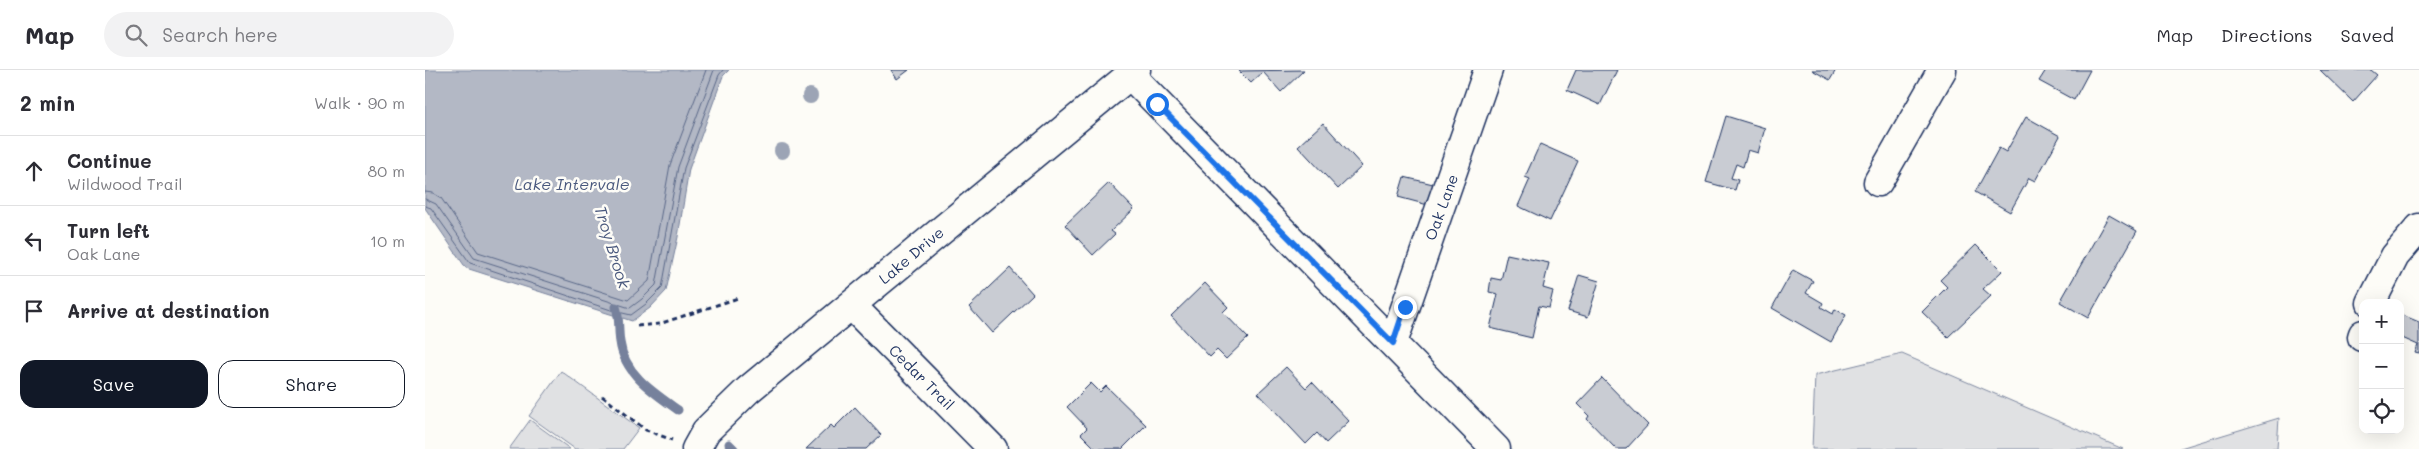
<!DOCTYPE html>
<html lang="en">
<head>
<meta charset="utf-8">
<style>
	:root { --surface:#fff; --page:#f2f2f3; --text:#2b2b33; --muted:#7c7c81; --line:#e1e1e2; --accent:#111827 }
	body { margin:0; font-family:Mali,sans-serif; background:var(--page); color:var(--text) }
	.controls { position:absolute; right:15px; bottom:15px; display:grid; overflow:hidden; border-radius:10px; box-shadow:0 5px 20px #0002 }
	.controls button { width:45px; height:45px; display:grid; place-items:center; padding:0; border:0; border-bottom:1px solid var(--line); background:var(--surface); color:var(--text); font:25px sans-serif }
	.stop { position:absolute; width:15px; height:15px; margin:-11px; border:4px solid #1a73e8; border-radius:50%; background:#fff }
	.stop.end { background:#1a73e8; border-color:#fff; box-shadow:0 1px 5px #0008 }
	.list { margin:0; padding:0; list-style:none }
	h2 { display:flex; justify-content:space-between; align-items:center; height:65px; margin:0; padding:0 20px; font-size:21px }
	h2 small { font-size:16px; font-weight:400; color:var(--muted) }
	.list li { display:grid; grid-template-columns:32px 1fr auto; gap:15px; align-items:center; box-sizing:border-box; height:70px; padding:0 20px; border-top:1px solid var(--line) }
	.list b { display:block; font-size:19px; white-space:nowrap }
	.list p { margin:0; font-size:16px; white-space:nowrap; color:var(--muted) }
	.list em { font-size:16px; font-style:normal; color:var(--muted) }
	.actions { display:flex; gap:10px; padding:15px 20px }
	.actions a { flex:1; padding:11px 0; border:1px solid var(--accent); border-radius:15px; text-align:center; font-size:18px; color:var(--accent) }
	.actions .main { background:var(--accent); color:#fff }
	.icon { flex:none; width:28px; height:28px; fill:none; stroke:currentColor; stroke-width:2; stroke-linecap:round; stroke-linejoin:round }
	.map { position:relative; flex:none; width:1994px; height:379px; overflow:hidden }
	header { display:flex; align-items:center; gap:30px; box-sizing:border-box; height:70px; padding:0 25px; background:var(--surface); border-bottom:1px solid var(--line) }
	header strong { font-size:24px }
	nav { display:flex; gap:28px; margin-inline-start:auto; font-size:18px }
	.search { width:350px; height:45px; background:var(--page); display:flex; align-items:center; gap:12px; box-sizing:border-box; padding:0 18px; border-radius:28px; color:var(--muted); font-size:19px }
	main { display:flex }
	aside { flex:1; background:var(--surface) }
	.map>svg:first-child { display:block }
	.green { fill:#e0e1e3; stroke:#7e88a0 }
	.water { fill:#b3b8c5; stroke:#76819c }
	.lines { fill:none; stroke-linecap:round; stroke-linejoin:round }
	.shore { stroke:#586687; stroke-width:1 }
	.stream { stroke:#76819c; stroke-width:9 }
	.building { fill:#c9ccd3; stroke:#1b2f5e }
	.minor-casing { stroke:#1b2f5e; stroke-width:31 }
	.path { stroke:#1b2f5e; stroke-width:3; stroke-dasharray:5 4; stroke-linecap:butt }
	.minor { stroke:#fdfcf7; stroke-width:28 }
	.tree { fill:#9ca4b5 }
	.route { stroke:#1a73e8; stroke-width:6 }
	.labels { text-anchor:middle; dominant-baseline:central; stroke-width:5; stroke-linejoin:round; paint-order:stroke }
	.street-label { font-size:15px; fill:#1b2f5e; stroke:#fdfcf7 }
	.water-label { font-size:16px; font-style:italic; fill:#49587d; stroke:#fdfcf7 }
</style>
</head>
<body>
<header>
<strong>Map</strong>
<div class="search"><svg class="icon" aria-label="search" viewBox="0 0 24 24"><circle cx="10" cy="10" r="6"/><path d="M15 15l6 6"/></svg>Search here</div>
<nav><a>Map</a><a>Directions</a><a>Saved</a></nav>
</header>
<main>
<aside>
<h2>2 min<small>Walk · 90 m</small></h2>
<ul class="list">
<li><svg class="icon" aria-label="ahead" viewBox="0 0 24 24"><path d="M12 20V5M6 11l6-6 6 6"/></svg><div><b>Continue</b><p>Wildwood Trail</p></div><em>80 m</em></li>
<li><svg class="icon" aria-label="left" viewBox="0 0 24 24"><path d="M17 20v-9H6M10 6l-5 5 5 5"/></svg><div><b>Turn left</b><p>Oak Lane</p></div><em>10 m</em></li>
<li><svg class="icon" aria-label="arrive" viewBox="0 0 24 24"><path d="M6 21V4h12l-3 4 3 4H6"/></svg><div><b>Arrive at destination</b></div></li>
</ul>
<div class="actions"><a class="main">Save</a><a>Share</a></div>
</aside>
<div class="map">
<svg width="1994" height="379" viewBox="0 0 1994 379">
	<rect width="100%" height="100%" fill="#fdfcf7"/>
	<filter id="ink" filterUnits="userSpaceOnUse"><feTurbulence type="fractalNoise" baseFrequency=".02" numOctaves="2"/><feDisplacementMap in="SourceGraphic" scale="10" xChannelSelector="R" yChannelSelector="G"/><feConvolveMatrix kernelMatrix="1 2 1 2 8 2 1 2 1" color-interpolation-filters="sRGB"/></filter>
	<g filter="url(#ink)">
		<!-- green -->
		<path class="green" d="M 1477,284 L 1698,379 L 1387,379 L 1390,305 Z
			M 136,301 L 214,358 L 198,379 L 150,379 L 104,346 Z
			M 1854,348 L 1852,379 L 1752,379 Z
			M 105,350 L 145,379 L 84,379 Z"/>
		<!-- water -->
		<path class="water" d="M 0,0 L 304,0 L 298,6 L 264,99 L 253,167 L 241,221 L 225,238 L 207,251 L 41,198 L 0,138 Z"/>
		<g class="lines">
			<!-- shore -->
			<path class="shore" d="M 0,122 L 8,123 L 16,128 L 53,182 L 203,230 L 224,211 L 245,95 L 281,0
				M 0,129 L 11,134 L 49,188 L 205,238 L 217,229 L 231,215 L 253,97 L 289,0
				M 0,136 L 6,138 L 45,193 L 189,241 L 206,245 L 221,234 L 237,218 L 259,98 L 294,5 L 298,0"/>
			<!-- stream -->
			<path class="stream" d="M 191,237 C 195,249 193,260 195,272 C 199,304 229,323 253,340
				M 304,374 L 309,379"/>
		</g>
		<!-- building -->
		<path class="building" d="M 466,0 L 484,0 L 472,9 Z
			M 879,0 L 856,22 L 838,2 L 826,13 L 814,1 Z
			M 1151,0 L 1192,0 L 1175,35 L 1142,20 Z
			M 1387,0 L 1411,0 L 1405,10 Z
			M 1621,0 L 1665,0 L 1649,30 L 1614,11 Z
			M 1895,0 L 1946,0 L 1952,5 L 1928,32 Z
			M 1301,46 L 1340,58 L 1333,83 L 1323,80 L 1318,97 L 1311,94 L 1306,108 L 1313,110 L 1310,120 L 1281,112 Z
			M 1601,47 L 1635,66 L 1610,111 L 1604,108 L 1585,142 L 1550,122 L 1574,78 L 1581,82 Z
			M 898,53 L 937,96 L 913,119 L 873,76 Z
			M 1115,74 L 1153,91 L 1125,151 L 1093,136 L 1105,109 L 1100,107 Z
			M 979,107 L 1008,114 L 1003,135 L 973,127 Z
			M 684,113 L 709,139 L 686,161 L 690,164 L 668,185 L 640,155 Z
			M 1684,145 L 1712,161 L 1663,248 L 1635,232 Z
			M 1551,175 L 1577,201 L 1558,219 L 1566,226 L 1523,267 L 1497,242 L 1522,217 L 1515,210 Z
			M 1082,184 L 1124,193 L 1118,218 L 1128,221 L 1124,238 L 1114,236 L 1107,268 L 1065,258 L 1073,224 L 1064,222 L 1066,208 L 1076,210 Z
			M 585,198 L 608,224 L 567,263 L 544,237 Z
			M 1368,200 L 1388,211 L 1381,223 L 1398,233 L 1396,237 L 1408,244 L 1410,239 L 1421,245 L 1406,272 L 1347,238 Z
			M 1154,205 L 1174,211 L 1163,247 L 1143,241 Z
			M 780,213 L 803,237 L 798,242 L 823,268 L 801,289 L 792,280 L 785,287 L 746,246 Z
			M 1975,244 L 1994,252 L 1994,284 L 1990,283 L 1993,275 L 1975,267 Z
			M 861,297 L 881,318 L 887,312 L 924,351 L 901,373 L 892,363 L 881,374 L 833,323 Z
			M 1177,308 L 1223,355 L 1201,379 L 1191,379 L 1162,349 L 1164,346 L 1152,334 Z
			M 666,313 L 675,322 L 681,316 L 721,355 L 697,379 L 671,379 L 656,364 L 662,358 L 642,337 Z
			M 430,337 L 456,365 L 441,379 L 381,379 L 406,355 L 409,358 Z"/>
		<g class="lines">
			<defs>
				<path id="minor" d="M 705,5 L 1071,379
					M 1453,112 L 1517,0
					M 1946,233 L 1970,186 L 1994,158
					M 426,235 L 568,379
					M 1937,267 L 1938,264
					M 968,273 L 1063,0
					M 271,379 L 281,361 L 323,320 L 711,0"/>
			</defs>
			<!-- minor casing -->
			<use href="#minor" class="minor-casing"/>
			<!-- path -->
			<path class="path" d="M 212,256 L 234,254 L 313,228
				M 177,326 L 221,360 L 247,370"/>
			<!-- minor -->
			<use href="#minor" class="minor"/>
		</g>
		<!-- trees -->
		<g class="tree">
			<circle cx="385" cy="26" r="8"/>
			<circle cx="357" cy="81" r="8"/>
		</g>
	</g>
	<g class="lines" filter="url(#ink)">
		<!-- route -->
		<path class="route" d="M 732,34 L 968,273 L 980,237"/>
	</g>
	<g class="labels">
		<!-- street labels -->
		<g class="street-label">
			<text transform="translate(1016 137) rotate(-70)">Oak Lane</text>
			<text transform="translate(486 185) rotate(-40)">Lake Drive</text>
			<text transform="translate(497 307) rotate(45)">Cedar Trail</text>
		</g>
		<!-- water labels -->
		<g class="water-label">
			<text x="147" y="113">Lake Intervale</text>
			<text transform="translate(188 177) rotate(73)">Troy Brook</text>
		</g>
	</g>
</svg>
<div class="controls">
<button>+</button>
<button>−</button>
<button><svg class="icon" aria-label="locate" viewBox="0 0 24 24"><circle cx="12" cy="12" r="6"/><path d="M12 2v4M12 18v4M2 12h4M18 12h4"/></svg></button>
</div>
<div class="stop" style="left:732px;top:34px"></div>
<div class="stop end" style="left:980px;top:237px"></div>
</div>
</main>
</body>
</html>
